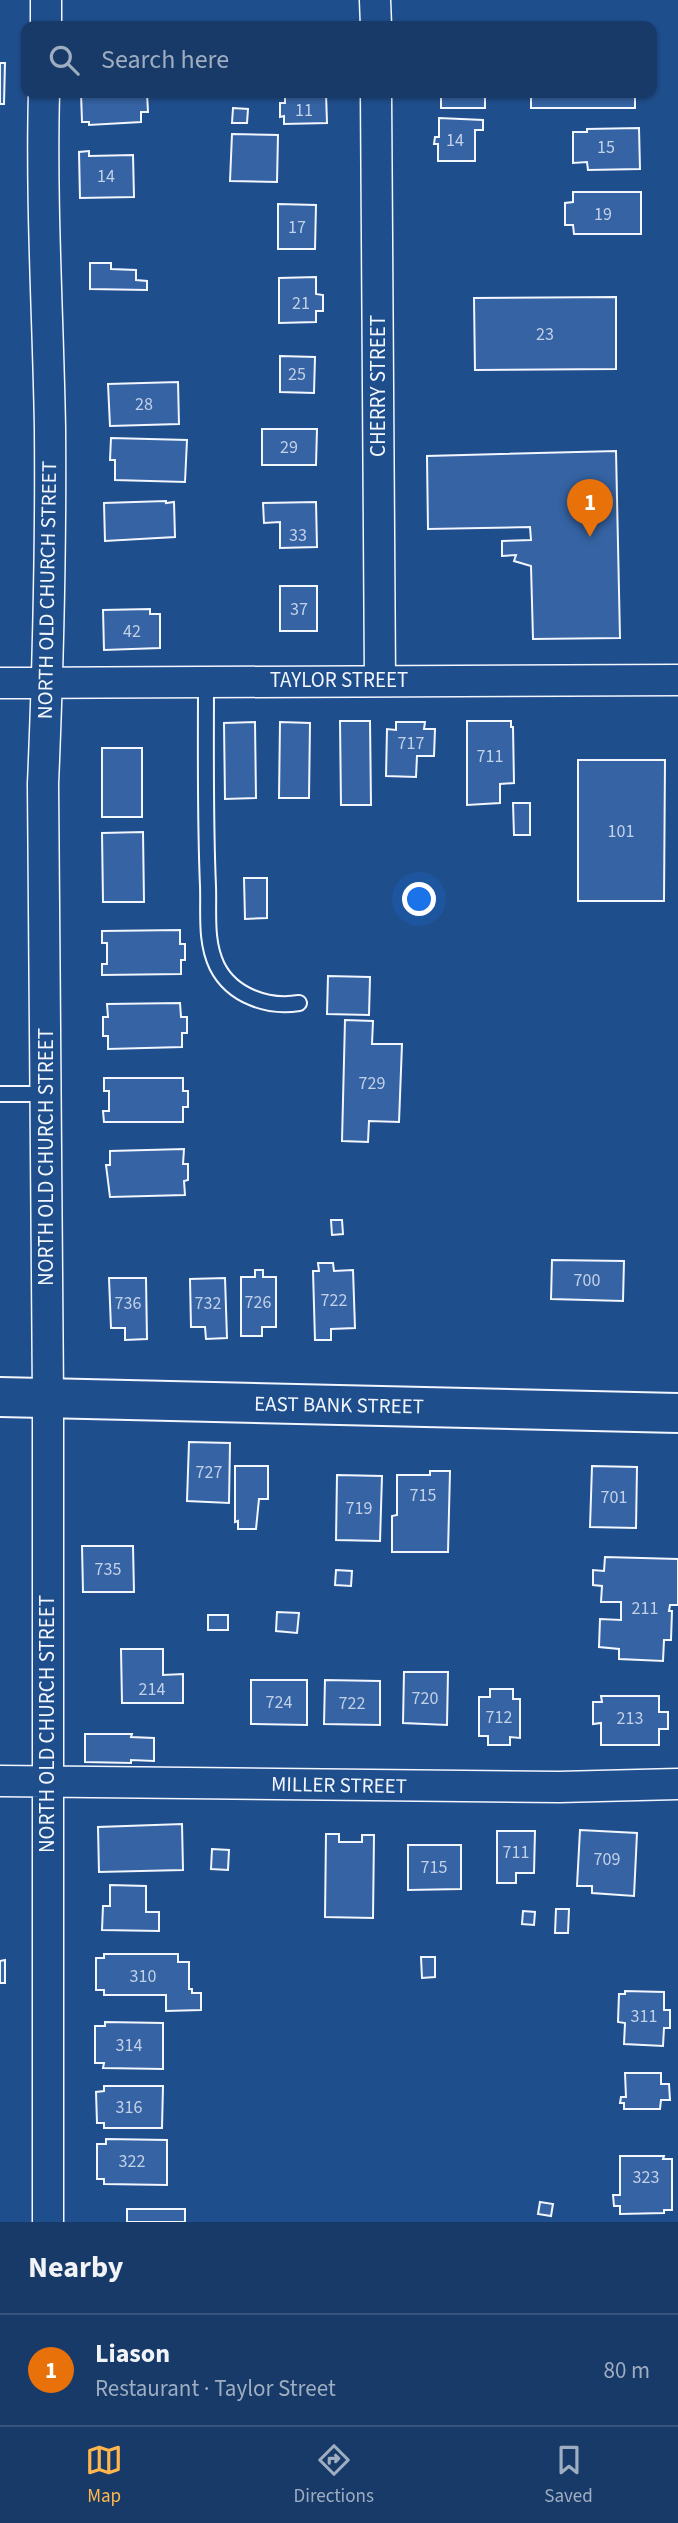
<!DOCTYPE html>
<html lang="en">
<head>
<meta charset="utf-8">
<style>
	:root { --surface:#173a69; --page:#244571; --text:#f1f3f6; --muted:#9eadc0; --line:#36547d; --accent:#ffb74d }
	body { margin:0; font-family:"Source Sans 3",sans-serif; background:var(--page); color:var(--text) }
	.you { position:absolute; left:420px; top:900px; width:24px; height:24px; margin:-18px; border:5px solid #fff; border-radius:50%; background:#1a73e8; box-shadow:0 0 0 10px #1a73e833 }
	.badge { display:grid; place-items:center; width:46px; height:46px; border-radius:50%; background:var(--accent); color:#fff; font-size:23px; font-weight:700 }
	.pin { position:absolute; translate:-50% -58px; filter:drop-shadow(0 2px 4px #0008) }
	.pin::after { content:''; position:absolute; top:37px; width:24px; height:21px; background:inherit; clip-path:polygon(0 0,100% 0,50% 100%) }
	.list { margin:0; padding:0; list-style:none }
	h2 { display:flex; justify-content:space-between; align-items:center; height:91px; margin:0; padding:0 28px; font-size:30px }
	h2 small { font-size:23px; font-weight:400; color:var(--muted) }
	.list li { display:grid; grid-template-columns:46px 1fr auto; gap:21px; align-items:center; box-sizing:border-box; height:112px; padding:0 28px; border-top:2px solid var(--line) }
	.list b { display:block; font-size:26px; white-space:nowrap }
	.list p { margin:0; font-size:23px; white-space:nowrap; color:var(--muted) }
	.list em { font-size:23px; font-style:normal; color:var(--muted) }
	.icon { flex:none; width:38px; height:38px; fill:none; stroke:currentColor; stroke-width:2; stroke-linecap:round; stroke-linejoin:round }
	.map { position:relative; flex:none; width:678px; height:2222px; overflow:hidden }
	.search { position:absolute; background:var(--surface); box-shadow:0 2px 5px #0004; left:21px; right:21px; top:21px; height:77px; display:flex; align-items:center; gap:18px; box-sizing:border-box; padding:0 24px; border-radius:14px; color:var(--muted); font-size:26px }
	.sheet { height:203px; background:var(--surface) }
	nav { display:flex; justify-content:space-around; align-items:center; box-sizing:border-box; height:98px; border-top:2px solid var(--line); background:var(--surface); font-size:19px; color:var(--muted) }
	nav a { display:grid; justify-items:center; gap:4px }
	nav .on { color:var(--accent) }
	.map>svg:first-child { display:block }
	.building { fill:#3563a3; stroke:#f2f6ff; stroke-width:2 }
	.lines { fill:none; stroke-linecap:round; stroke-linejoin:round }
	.lane-casing { stroke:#f2f6ff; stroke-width:18 }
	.street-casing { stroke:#f2f6ff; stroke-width:33 }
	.secondary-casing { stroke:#f2f6ff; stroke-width:42 }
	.lane { stroke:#1f4e8c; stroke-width:14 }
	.street { stroke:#1f4e8c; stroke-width:30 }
	.secondary { stroke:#1f4e8c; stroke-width:38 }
	.labels { text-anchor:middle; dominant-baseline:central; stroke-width:5; stroke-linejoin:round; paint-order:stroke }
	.number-label { font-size:18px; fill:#c3d1e8 }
	.street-label { font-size:21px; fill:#f2f6ff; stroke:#1f4e8c }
</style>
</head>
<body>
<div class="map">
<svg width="678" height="2222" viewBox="0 0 678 2222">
	<rect width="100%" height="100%" fill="#1f4e8c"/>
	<!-- building -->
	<path class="building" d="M 0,63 L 5,63 L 4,104 L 0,104 Z
		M 81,93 L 147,93 L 148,112 L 141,112 L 141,122 L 89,125 L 89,122 L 82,122 Z
		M 285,93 L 326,93 L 327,123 L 284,124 L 284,116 L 280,117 L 280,103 L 285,103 Z
		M 441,93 L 485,93 L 485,108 L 441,108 Z
		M 531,93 L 635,93 L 635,108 L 531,108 Z
		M 233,108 L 248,109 L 247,123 L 232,123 Z
		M 439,118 L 483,120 L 483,130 L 475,130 L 475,161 L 438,161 L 438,144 L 434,144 L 435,137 L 439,137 Z
		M 639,128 L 640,169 L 588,170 L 587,162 L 573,163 L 573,132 L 587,132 L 587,129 Z
		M 232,134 L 278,135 L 277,182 L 230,181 Z
		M 89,151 L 89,156 L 133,155 L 134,197 L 80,198 L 79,152 Z
		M 573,192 L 641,192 L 641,234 L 574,234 L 573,225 L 565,225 L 565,203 L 573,202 Z
		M 278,204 L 316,205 L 315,249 L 278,249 Z
		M 90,263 L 111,263 L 111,269 L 136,270 L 136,280 L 147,281 L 147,290 L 90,289 Z
		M 316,277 L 316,294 L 323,295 L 323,311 L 316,311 L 316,322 L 279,323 L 279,278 Z
		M 616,297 L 616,369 L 475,370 L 474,298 Z
		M 280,356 L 315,357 L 314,393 L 280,392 Z
		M 178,382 L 179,424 L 110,426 L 108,384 Z
		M 262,429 L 317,429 L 316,465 L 262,465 Z
		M 111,438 L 187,440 L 185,482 L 115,480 L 115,460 L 110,460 Z
		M 616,451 L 620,638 L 533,639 L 531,566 L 514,561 L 516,555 L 502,556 L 502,541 L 531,540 L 530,527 L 428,529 L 427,456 Z
		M 166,501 L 166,503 L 174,502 L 175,537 L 105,541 L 104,503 Z
		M 316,502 L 317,547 L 280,548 L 280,522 L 264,523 L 263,503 Z
		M 280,586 L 317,586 L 317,631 L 280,631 Z
		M 150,609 L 150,614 L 160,614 L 160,648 L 104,650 L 103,610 Z
		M 340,721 L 370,721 L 371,805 L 341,805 Z
		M 467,721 L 511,721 L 511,727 L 513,727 L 514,783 L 500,784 L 500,803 L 467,805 Z
		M 255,722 L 256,798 L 225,799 L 224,723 Z
		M 280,722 L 310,723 L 309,798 L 279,798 Z
		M 396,722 L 425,722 L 424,729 L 435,729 L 434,756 L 417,756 L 416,777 L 386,776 L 387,729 L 396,730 Z
		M 102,748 L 142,748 L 142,817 L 102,817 Z
		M 578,760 L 665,760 L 664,901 L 578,901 Z
		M 513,803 L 530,803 L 530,835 L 514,835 Z
		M 143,832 L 144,902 L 103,902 L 102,833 Z
		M 244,878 L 267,878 L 267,918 L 245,919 Z
		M 180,930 L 180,944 L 185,944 L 185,960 L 181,960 L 181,974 L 102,975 L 102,964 L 107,964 L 107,943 L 102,943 L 102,931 Z
		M 328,976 L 370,977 L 369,1015 L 327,1014 Z
		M 180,1003 L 181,1017 L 187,1017 L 187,1033 L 182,1033 L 182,1047 L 108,1049 L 108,1036 L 103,1036 L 103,1017 L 108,1017 L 107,1004 Z
		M 345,1020 L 373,1021 L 372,1044 L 402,1044 L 399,1122 L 369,1121 L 368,1142 L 342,1141 Z
		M 104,1078 L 183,1078 L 183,1091 L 188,1091 L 188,1107 L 183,1107 L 183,1122 L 104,1122 L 103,1111 L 109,1111 L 109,1091 L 104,1091 Z
		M 184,1149 L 183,1164 L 188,1164 L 188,1180 L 184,1181 L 185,1195 L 110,1197 L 106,1165 L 110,1165 L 110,1151 Z
		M 331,1220 L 342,1220 L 343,1234 L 332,1235 Z
		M 552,1260 L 624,1261 L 623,1301 L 551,1299 Z
		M 318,1263 L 333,1263 L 334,1271 L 353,1270 L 355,1328 L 331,1329 L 331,1340 L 315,1340 L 313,1271 L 319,1271 Z
		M 255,1270 L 263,1270 L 263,1277 L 276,1277 L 276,1327 L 262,1327 L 262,1336 L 241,1336 L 241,1277 L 255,1277 Z
		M 109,1278 L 146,1278 L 147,1339 L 125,1340 L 125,1328 L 111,1328 Z
		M 225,1278 L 227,1338 L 206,1339 L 205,1327 L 191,1327 L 190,1279 Z
		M 189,1442 L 230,1443 L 229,1503 L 187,1501 Z
		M 235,1466 L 268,1466 L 268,1499 L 259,1499 L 256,1529 L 238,1529 L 238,1521 L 235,1522 Z
		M 592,1466 L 637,1467 L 636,1528 L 590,1527 Z
		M 430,1471 L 450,1471 L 448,1552 L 392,1552 L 392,1516 L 397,1515 L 397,1475 L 430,1475 Z
		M 337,1475 L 382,1476 L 380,1541 L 336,1540 Z
		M 82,1546 L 133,1546 L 134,1592 L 83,1592 Z
		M 605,1557 L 678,1559 L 678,1605 L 670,1605 L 669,1611 L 672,1611 L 671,1640 L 664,1640 L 663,1661 L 619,1659 L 619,1649 L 599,1647 L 600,1619 L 621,1620 L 621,1602 L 601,1602 L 602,1586 L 593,1585 L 593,1570 L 604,1571 Z
		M 336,1570 L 352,1571 L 351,1586 L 335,1585 Z
		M 277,1612 L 299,1613 L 297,1633 L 276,1631 Z
		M 208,1615 L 228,1615 L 228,1630 L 208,1630 Z
		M 121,1649 L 163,1649 L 163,1675 L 183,1674 L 183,1703 L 122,1703 Z
		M 404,1672 L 448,1672 L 447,1725 L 403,1723 Z
		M 251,1680 L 307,1680 L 307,1725 L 251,1724 Z
		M 325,1680 L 380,1681 L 380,1725 L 324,1724 Z
		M 490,1689 L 513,1689 L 513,1699 L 520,1699 L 520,1738 L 510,1737 L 510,1745 L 488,1745 L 488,1736 L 479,1736 L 479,1697 L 490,1697 Z
		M 601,1696 L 659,1696 L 659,1712 L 668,1712 L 668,1729 L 659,1729 L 659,1745 L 601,1745 L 601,1723 L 593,1724 L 593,1702 L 602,1702 Z
		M 85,1734 L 132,1734 L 131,1737 L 154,1738 L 154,1761 L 131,1760 L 131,1763 L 85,1762 Z
		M 182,1824 L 183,1870 L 99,1872 L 98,1827 Z
		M 580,1830 L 637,1833 L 634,1896 L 592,1893 L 592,1886 L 577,1886 Z
		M 497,1831 L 535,1831 L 534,1873 L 516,1873 L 516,1883 L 497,1883 Z
		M 326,1834 L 339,1834 L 339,1842 L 362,1842 L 362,1835 L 374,1835 L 373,1918 L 325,1917 Z
		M 408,1845 L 461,1845 L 461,1889 L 408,1890 Z
		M 212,1849 L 229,1850 L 228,1870 L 211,1869 Z
		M 110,1885 L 146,1886 L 146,1912 L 159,1912 L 159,1931 L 102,1930 L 103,1906 L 110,1906 Z
		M 556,1909 L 569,1909 L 568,1933 L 555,1933 Z
		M 523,1911 L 535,1912 L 534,1925 L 522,1924 Z
		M 104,1954 L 178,1954 L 178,1962 L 189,1962 L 189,1989 L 192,1989 L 192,1993 L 201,1993 L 201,2010 L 166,2011 L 166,1995 L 104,1995 L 104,1990 L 96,1990 L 96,1958 L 104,1958 Z
		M 421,1957 L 435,1957 L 435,1977 L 422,1978 Z
		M 5,1960 L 5,1983 L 0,1983 L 0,1961 Z
		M 625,1991 L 664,1992 L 664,2010 L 670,2010 L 670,2028 L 664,2028 L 663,2046 L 624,2044 L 625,2023 L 618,2022 L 619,1994 L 625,1994 Z
		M 105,2022 L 163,2023 L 163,2069 L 103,2068 L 104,2063 L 95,2063 L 95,2026 L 105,2026 Z
		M 625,2073 L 661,2073 L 661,2084 L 669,2084 L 670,2100 L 661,2100 L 660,2109 L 624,2109 L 624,2103 L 620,2103 L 621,2097 L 626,2097 Z
		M 104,2086 L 163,2086 L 162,2128 L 104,2128 L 104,2123 L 97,2123 L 96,2092 L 104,2091 Z
		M 106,2139 L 167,2140 L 167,2185 L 104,2184 L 104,2179 L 97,2179 L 97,2144 L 106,2144 Z
		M 620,2156 L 664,2156 L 663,2159 L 672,2159 L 672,2210 L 664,2210 L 664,2213 L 620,2214 L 620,2206 L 614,2206 L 613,2195 L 620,2195 Z
		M 540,2202 L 553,2204 L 551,2216 L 538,2214 Z
		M 127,2209 L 185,2209 L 185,2222 L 127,2222 Z"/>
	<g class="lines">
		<defs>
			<path id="lane" d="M 206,681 C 206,749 205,818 208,886 C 209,912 205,941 217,966 C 232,996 268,1008 299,1003
				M 0,1094 L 46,1094"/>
			<path id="street" d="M 375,0 L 376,26
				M 46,26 L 46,0
				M 44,93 C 41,205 48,316 50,428 C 51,547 48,666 43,784 L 48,1398 L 48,2222
				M 376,93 L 380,680
				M 0,683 L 678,680
				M 0,1781 L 559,1787 L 678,1784"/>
			<path id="secondary" d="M 0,1397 L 678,1413"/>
		</defs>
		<!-- lane casing -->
		<use href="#lane" class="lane-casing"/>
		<!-- street casing -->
		<use href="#street" class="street-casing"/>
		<!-- secondary casing -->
		<use href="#secondary" class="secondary-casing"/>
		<!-- lane -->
		<use href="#lane" class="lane"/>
		<!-- street -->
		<use href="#street" class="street"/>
		<!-- secondary -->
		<use href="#secondary" class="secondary"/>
	</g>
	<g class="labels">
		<!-- number labels -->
		<g class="number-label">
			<text x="304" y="110">11</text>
			<text x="455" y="140">14</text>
			<text x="606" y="147">15</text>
			<text x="106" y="176">14</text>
			<text x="603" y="214">19</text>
			<text x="297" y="227">17</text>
			<text x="301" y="303">21</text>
			<text x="545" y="334">23</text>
			<text x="297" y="374">25</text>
			<text x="144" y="404">28</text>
			<text x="289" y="447">29</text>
			<text x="298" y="535">33</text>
			<text x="299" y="609">37</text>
			<text x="132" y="631">42</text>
			<text x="411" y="743">717</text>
			<text x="490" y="756">711</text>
			<text x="621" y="831">101</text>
			<text x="372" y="1083">729</text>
			<text x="587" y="1280">700</text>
			<text x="334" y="1300">722</text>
			<text x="258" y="1302">726</text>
			<text x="128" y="1303">736</text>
			<text x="208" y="1303">732</text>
			<text x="209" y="1472">727</text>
			<text x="423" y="1495">715</text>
			<text x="614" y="1497">701</text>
			<text x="359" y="1508">719</text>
			<text x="108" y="1569">735</text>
			<text x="645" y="1608">211</text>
			<text x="152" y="1689">214</text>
			<text x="425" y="1698">720</text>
			<text x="279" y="1702">724</text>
			<text x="352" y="1703">722</text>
			<text x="499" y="1717">712</text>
			<text x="630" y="1718">213</text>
			<text x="516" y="1852">711</text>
			<text x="607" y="1859">709</text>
			<text x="434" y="1867">715</text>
			<text x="143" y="1976">310</text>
			<text x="644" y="2016">311</text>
			<text x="129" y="2045">314</text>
			<text x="129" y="2107">316</text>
			<text x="132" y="2161">322</text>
			<text x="646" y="2177">323</text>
		</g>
		<!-- street labels -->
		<g class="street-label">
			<text transform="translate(378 386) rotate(-90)">CHERRY STREET</text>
			<text transform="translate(47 590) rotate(-89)">NORTH OLD CHURCH STREET</text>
			<text x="339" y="680">TAYLOR STREET</text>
			<text transform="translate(46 1157) rotate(-90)">NORTH OLD CHURCH STREET</text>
			<text transform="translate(339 1405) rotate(1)">EAST BANK STREET</text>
			<text transform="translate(47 1724) rotate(-90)">NORTH OLD CHURCH STREET</text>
			<text transform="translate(339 1785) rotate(1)">MILLER STREET</text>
		</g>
	</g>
</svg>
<div class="you"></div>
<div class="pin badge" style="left:590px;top:537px;background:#e8710a">1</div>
<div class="search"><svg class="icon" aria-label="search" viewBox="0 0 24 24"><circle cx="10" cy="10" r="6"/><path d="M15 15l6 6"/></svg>Search here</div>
</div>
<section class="sheet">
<h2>Nearby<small></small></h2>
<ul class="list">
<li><span class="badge" style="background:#e8710a">1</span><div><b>Liason</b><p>Restaurant · Taylor Street</p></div><em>80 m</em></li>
</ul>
</section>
<nav>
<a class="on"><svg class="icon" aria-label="map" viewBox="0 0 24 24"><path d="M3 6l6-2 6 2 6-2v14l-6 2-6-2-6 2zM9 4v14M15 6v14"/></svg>Map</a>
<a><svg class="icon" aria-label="directions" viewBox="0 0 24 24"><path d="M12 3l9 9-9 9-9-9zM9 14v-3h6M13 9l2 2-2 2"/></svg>Directions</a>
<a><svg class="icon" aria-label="saved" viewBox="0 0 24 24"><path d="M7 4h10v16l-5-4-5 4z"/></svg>Saved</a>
</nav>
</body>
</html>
